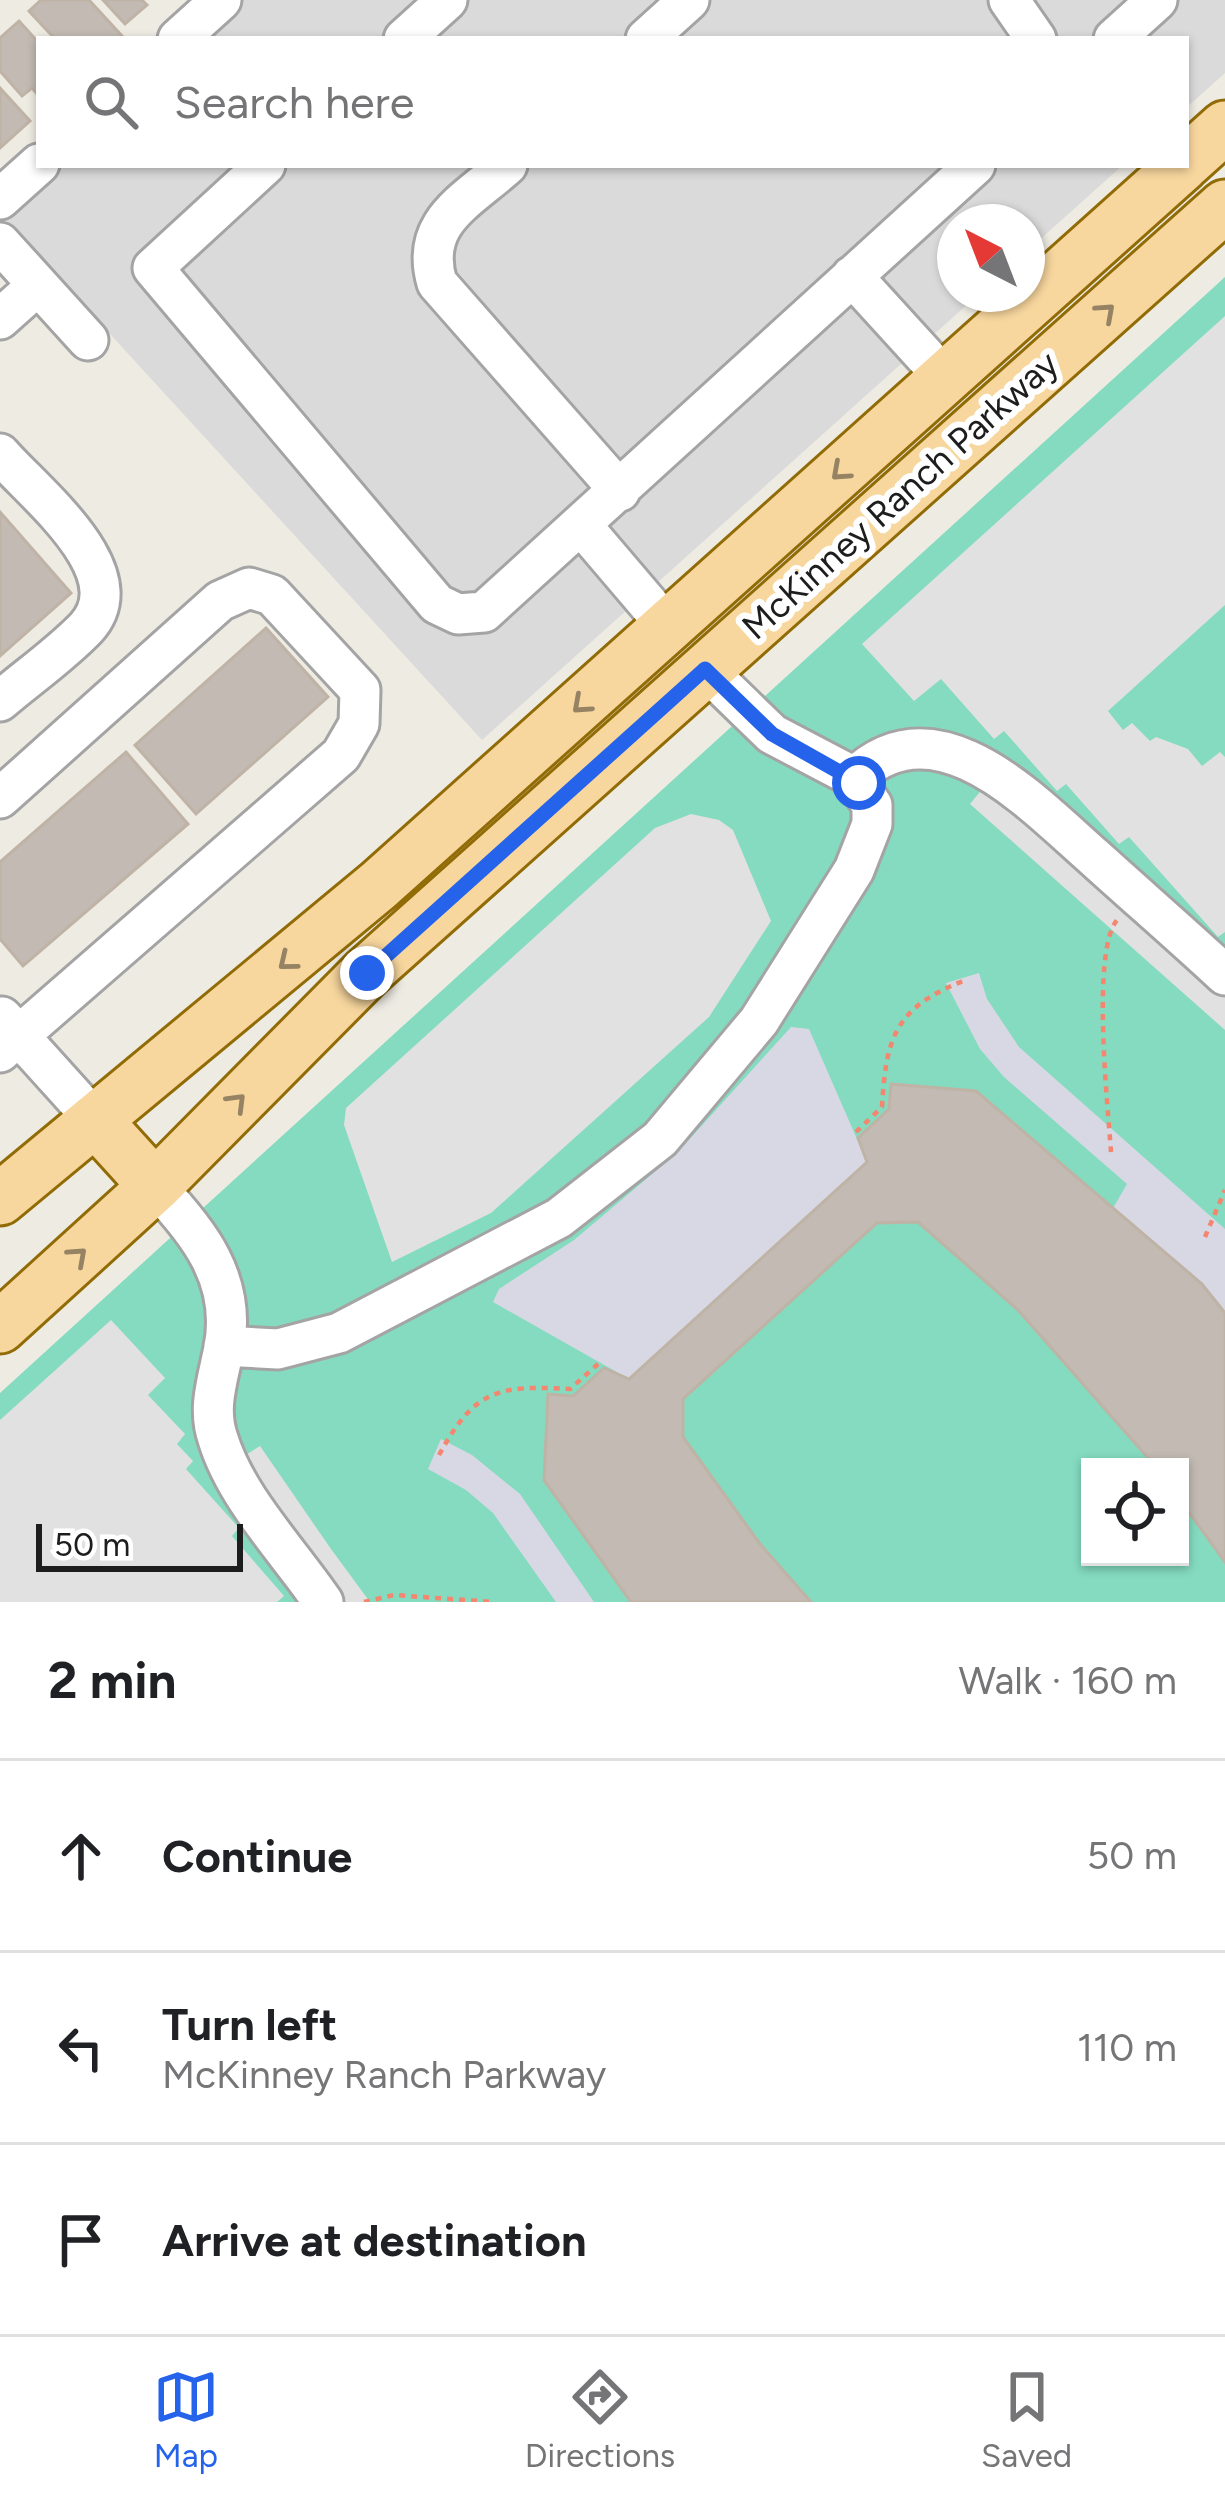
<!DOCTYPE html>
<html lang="en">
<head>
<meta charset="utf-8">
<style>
	:root { --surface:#fff; --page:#f6f6f6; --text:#202124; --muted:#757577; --line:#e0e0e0; --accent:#2563eb }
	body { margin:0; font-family:Figtree,sans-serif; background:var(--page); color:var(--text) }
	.controls { position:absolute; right:36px; bottom:36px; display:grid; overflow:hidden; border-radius:0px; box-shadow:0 3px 9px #0004 }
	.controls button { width:108px; height:108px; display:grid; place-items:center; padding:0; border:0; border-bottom:3px solid var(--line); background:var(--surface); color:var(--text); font:60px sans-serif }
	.compass { position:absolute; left:937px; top:204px; width:108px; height:108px; border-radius:50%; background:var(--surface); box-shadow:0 3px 9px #0004; rotate:318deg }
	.scale { position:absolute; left:36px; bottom:30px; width:207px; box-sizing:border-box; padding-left:12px; border:6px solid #1d1d1d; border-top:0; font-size:33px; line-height:42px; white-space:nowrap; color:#1d1d1d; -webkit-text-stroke:9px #fff; paint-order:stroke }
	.stop { position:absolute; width:36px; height:36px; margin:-27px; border:9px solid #2563eb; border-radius:50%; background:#fff }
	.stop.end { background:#2563eb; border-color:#fff; box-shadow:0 3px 12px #0008 }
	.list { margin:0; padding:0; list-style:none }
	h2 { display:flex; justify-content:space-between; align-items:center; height:156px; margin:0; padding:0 48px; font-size:51px }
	h2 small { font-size:39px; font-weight:400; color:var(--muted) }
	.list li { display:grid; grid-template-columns:78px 1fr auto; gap:36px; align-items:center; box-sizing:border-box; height:192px; padding:0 48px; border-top:3px solid var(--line) }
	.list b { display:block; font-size:45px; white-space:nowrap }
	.list p { margin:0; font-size:39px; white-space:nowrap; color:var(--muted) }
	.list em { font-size:39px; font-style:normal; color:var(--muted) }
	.icon { flex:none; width:66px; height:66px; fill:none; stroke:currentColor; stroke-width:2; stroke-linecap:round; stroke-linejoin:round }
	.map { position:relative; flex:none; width:1225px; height:1602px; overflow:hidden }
	.search { position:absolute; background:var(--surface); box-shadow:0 3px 9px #0004; left:36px; right:36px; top:36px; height:132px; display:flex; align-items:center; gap:30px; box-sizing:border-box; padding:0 42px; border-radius:0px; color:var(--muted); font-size:45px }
	.sheet { height:732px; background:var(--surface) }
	nav { display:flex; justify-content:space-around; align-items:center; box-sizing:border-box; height:168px; border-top:3px solid var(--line); background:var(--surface); font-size:33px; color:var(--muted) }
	nav a { display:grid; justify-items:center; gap:6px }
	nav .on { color:var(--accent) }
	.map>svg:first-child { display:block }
	.residential { fill:#dbdada }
	.pitch { fill:#84dbbf; fill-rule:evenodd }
	.parking { fill:#e1e1e1 }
	.plaza { fill:#d8d8e4 }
	.building { fill:#c2bab3; stroke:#bfb3a6; stroke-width:3 }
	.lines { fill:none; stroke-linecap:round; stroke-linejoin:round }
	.minor-casing { stroke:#a4a4a4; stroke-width:45 }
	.major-casing { stroke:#916c06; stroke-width:57 }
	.path { stroke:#f4856e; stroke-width:4.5; stroke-dasharray:6 6; stroke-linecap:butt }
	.minor { stroke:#fff; stroke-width:39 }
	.major { stroke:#f8d79e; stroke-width:51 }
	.oneway { stroke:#958364 }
	.route { stroke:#2563eb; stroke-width:15 }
	.labels { text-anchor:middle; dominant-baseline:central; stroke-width:12; stroke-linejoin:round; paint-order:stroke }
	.street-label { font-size:36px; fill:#1d1d1d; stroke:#fff }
</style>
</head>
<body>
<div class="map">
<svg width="1225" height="1602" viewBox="0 0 1225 1602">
	<rect width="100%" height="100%" fill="#eeebe3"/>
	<!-- residential -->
	<path class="residential" d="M 239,0 L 1225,0 L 1225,73 L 1186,108 L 1186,39 L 195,39 Z
		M 54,165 L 1123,165 L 1027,251 L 1027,222 L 955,222 L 955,294 L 979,294 L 482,740 L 0,214 Z"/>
	<!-- pitch -->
	<path class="pitch" d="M 1225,277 L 1225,1602 L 0,1602 L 0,1393 ZM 1090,1467 L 1180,1467 L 1180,1557 L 1090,1557 Z"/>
	<!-- parking -->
	<path class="parking" d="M 1225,316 L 1225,605 L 1108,711 L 1123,730 L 1132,723 L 1150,741 L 1156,737 L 1188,749 L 1202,766 L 1220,752 L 1225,757 L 1225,932 L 1218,937 L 1129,837 L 1119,844 L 1066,784 L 1057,791 L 1004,731 L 994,739 L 941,679 L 914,701 L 862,644 Z
		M 1004,762 L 1225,958 L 1225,1030 L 970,804 Z
		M 691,814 L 719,820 L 733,830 L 771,921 L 709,1017 L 491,1213 L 392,1262 L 344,1125 L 346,1108 L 655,828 Z
		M 111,1320 L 165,1378 L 148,1395 L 185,1434 L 177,1444 L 193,1461 L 186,1469 L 239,1528 L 232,1536 L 284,1596 L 277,1602 L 0,1602 L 0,1420 Z
		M 260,1446 L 331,1549 L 370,1602 L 304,1602 L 217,1473 Z"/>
	<!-- plaza -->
	<path class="plaza" d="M 979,973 L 987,999 L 1019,1047 L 1225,1229 L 1225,1313 L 1202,1284 L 1112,1210 L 1127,1184 L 1004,1077 L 980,1049 L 946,983 Z
		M 791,1027 L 809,1029 L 867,1162 L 629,1379 L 493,1302 L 499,1289 L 574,1240 L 677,1153 Z
		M 441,1439 L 472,1455 L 520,1494 L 594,1602 L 556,1602 L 493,1513 L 466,1490 L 428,1469 Z"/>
	<!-- building -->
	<path class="building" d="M 41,0 L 89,0 L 124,38 L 55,39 L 29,11 Z
		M 103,0 L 142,0 L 147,5 L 125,24 Z
		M 19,21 L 39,43 L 39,96 L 32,88 L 22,96 L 0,71 L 0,38 Z
		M 0,88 L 30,121 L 0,148 Z
		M 0,512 L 71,593 L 0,656 Z
		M 266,628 L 328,697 L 196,814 L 135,745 Z
		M 126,752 L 188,824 L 23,966 L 0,939 L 0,862 Z
		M 891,1084 L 976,1091 L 1202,1284 L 1225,1313 L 1225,1562 L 1180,1500 L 1180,1467 L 1156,1467 L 1018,1310 L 918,1222 L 877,1223 L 683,1399 L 683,1437 L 760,1544 L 811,1602 L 631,1602 L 544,1480 L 548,1394 L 573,1396 L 604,1368 L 629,1379 L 867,1162 L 858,1138 L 889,1109 Z"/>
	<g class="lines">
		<defs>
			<path id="minor" d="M 1009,0 L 1036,39
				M 178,39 L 221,0
				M 404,39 L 447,0
				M 646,39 L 689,0
				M 1114,39 L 1157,0
				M 265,165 L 153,268 L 437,604 L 458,614 L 484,612 L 975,165
				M 507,165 C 466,202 419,222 437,283 L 620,491
				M 0,199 L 39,164
				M 0,243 L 88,340
				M 852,276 L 945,378
				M 0,319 L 38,285
				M 0,454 C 36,495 137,573 86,628 C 60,655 28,677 0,701
				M 582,526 L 668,627
				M 854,778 C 937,698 1032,803 1095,858 C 1138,897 1182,935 1225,975
				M 0,798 L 220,601 L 249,588 L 272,595 L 360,690 L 359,724 L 341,755 L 0,1052
				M 2,1017 L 95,1120
				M 155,1186 C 199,1232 237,1280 224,1348 C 218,1379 207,1408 218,1439 C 236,1498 289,1552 323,1602
				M 224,1346 L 278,1349 L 339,1333 L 559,1218 L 660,1139 L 759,1021 L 854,870 L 872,824 L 872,805 L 852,776 L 772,734 L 705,669"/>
			<path id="major" d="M 1186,162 L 1225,127
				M 95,1120 L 155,1186
				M 0,1199 L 379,885 L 1183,165
				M 0,1327 L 155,1186 L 366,973 L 1225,206"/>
		</defs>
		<!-- minor casing -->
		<use href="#minor" class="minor-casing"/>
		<!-- major casing -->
		<use href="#major" class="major-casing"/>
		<!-- path -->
		<path class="path" d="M 856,1132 L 882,1107 C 886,1039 894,1008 963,981
			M 1111,1152 C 1108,1107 1091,952 1117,920
			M 1205,1237 L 1225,1190
			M 439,1455 C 475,1389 498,1385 570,1389 L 598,1364
			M 364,1602 L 394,1595 L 493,1602"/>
		<!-- minor -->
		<use href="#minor" class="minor"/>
		<!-- major -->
		<use href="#major" class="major"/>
	</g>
	<!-- one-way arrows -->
	<defs><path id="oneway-chevron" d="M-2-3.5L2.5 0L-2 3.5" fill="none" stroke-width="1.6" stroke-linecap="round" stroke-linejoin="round" transform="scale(3)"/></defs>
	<g class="oneway">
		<use href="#oneway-chevron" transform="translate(1106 312) rotate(-42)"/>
		<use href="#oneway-chevron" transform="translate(840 472) rotate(138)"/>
		<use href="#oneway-chevron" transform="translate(581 705) rotate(138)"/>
		<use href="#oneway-chevron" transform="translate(287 962) rotate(141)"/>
		<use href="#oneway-chevron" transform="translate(237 1102) rotate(-45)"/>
		<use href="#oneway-chevron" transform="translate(78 1256) rotate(-42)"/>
	</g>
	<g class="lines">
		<!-- route -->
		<path class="route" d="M 367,973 L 705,669 L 772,734 L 859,783"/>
	</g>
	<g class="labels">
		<!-- street labels -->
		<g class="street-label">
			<text transform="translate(900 495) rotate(-42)">McKinney Ranch Parkway</text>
		</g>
	</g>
</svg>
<div class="controls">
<button><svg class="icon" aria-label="locate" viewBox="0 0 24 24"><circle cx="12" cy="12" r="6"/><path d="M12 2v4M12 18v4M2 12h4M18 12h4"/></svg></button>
</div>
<svg class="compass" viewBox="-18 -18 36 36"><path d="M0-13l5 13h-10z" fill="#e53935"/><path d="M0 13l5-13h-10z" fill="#757577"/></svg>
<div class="scale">50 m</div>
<div class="stop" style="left:859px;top:783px"></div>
<div class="stop end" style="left:367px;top:973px"></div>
<div class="search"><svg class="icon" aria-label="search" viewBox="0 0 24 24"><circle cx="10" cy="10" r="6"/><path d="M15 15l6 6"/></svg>Search here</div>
</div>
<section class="sheet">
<h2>2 min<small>Walk · 160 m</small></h2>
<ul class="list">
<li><svg class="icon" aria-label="ahead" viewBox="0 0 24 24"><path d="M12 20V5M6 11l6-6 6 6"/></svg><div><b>Continue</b></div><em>50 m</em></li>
<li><svg class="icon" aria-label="left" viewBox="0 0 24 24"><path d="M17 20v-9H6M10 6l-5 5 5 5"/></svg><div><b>Turn left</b><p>McKinney Ranch Parkway</p></div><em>110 m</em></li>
<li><svg class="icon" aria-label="arrive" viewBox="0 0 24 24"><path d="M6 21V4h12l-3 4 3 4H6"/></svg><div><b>Arrive at destination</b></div></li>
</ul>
</section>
<nav>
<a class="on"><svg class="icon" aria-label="map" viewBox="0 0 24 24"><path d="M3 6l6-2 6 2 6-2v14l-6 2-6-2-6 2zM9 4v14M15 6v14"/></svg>Map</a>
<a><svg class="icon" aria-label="directions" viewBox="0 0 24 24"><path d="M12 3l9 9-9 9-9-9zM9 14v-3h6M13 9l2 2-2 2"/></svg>Directions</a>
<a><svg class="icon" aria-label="saved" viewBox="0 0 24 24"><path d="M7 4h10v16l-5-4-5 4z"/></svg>Saved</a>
</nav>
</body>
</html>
